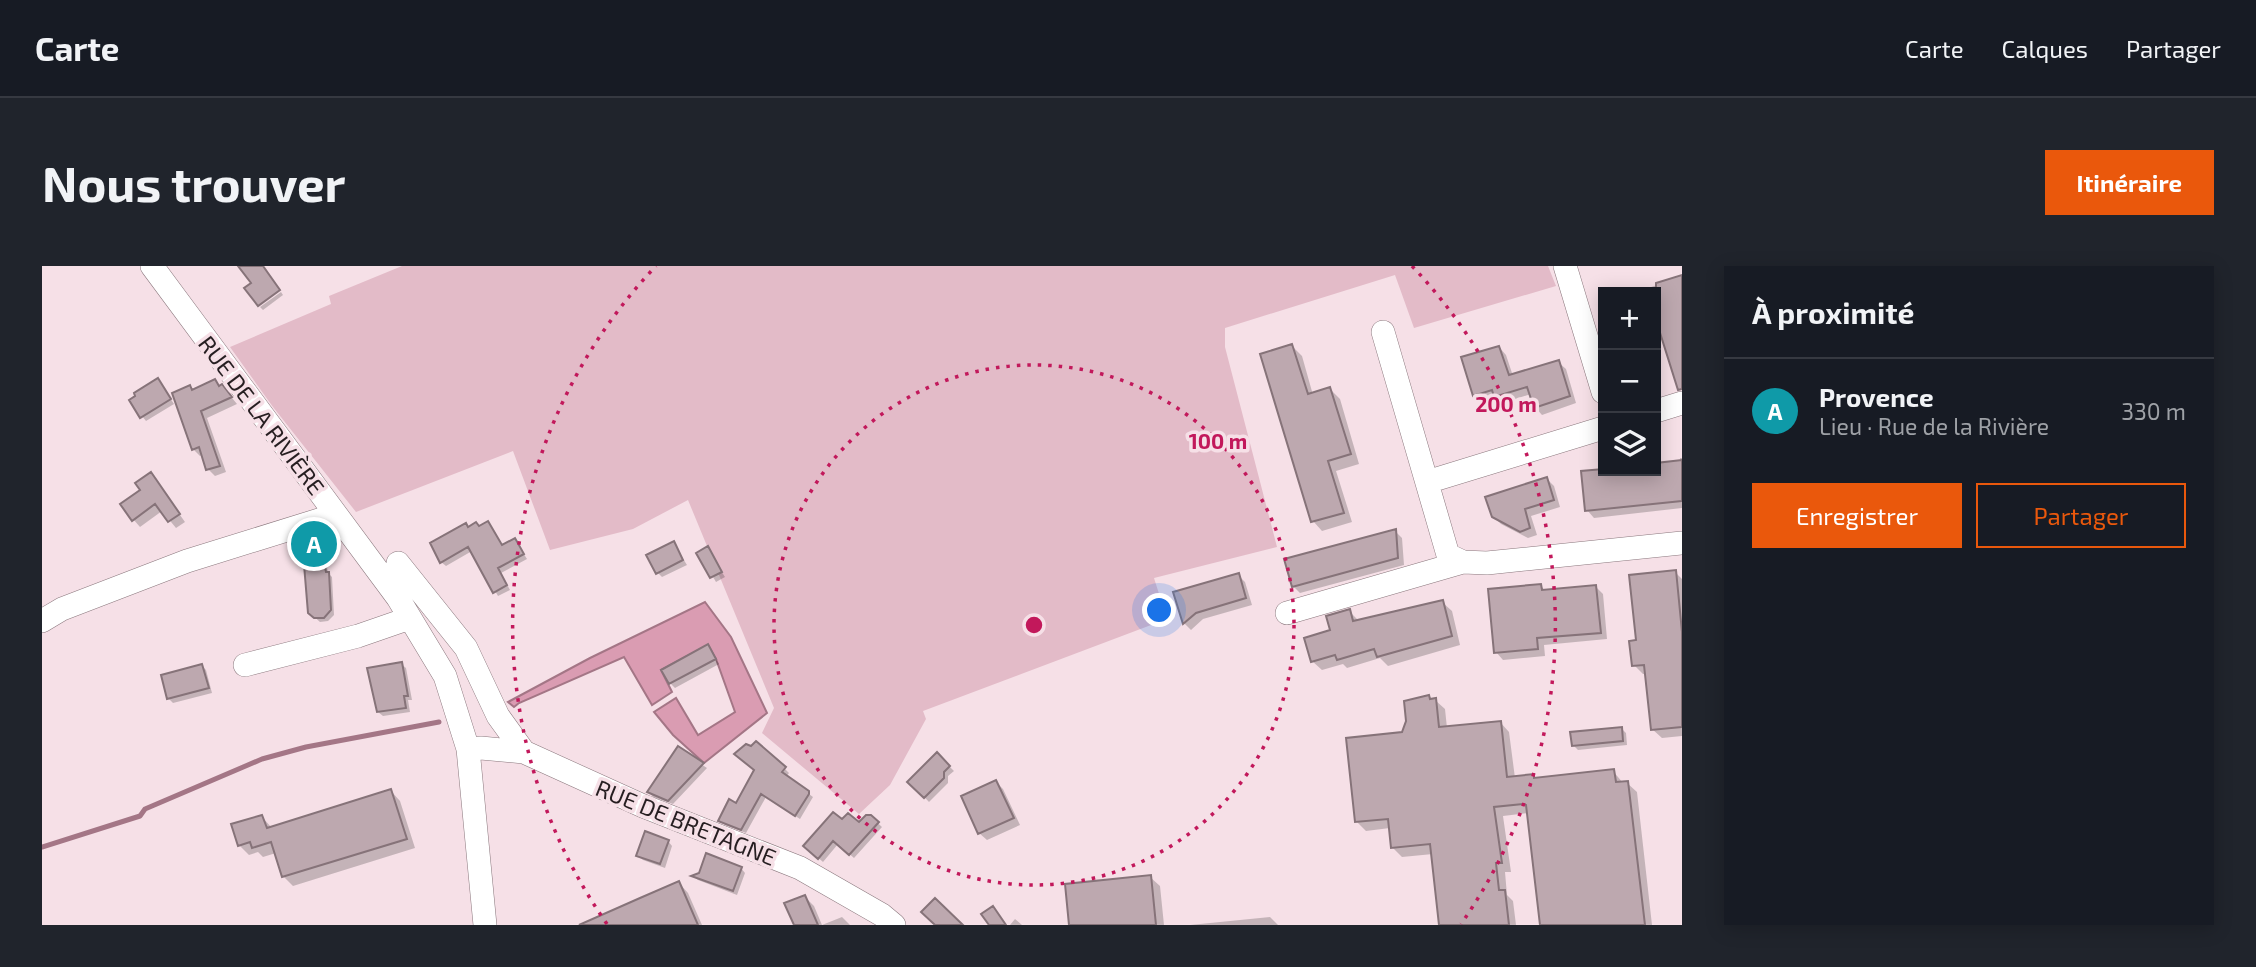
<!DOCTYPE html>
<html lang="fr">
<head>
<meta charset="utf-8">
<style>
	:root { --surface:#171b24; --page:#20242c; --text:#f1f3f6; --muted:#9ea1a6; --line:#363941; --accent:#ea580c }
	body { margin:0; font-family:"Exo 2",sans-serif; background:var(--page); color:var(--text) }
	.controls { position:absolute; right:21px; top:21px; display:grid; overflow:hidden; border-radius:0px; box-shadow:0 4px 18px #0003 }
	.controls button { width:63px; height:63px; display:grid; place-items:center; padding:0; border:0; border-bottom:2px solid var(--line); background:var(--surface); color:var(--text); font:35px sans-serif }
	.you { position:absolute; left:1118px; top:345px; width:24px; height:24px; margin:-18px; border:5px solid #fff; border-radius:50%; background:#1a73e8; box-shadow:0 0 0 10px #1a73e833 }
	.badge { display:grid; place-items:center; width:46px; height:46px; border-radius:50%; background:var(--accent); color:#fff; font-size:23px; font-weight:700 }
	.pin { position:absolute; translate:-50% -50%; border:4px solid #fff; box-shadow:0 2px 7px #0006 }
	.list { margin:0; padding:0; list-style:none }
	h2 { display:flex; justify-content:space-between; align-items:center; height:91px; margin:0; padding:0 28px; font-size:30px }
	h2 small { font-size:23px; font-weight:400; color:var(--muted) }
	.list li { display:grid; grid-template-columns:46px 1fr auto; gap:21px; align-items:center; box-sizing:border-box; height:105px; padding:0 28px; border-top:2px solid var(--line) }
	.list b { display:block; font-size:26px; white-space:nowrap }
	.list p { margin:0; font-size:23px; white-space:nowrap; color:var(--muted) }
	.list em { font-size:23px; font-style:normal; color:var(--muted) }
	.actions { display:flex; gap:14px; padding:21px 28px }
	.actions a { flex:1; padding:16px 0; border:2px solid var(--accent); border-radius:0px; text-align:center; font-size:24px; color:var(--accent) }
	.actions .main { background:var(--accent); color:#fff }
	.icon { flex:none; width:38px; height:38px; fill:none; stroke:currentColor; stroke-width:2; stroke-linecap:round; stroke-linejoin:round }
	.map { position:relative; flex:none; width:1640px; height:659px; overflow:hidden; border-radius:0px }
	header { display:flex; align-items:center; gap:42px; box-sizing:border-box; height:98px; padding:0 35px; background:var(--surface); border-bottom:2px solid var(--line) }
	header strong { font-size:33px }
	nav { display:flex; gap:38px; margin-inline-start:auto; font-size:24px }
	.intro { display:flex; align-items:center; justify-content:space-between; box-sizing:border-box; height:168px; padding:0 42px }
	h1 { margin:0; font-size:49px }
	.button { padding:18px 32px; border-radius:0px; background:var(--accent); color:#fff; font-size:24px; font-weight:700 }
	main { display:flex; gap:42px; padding:0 42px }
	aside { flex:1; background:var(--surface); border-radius:0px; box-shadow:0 4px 18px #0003 }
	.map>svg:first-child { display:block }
	.green { fill:#e3bbc8 }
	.water { fill:#da9cb2; stroke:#a47686; stroke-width:2 }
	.shadow { fill:#0003 }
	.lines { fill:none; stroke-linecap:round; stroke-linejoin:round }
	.stream { stroke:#a47686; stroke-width:5 }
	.building { fill:#bda8af; stroke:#867379; stroke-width:2 }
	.minor-casing { stroke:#8a777d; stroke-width:24 }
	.minor { stroke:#fff; stroke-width:23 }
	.ring { fill:none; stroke:#c2185b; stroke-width:3.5; stroke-dasharray:3.5 7 }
	.labels { text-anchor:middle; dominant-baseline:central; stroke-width:7; stroke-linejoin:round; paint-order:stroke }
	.street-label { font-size:23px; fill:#261e21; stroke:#f6e0e7 }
	.centre { fill:#c2185b; stroke:#f6e0e7; stroke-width:3.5 }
	.ring-label { font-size:21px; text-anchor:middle; font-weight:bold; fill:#c2185b; stroke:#f6e0e7; stroke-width:7; stroke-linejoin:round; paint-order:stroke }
</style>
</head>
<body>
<header>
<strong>Carte</strong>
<nav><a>Carte</a><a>Calques</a><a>Partager</a></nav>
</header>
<div class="intro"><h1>Nous trouver</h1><a class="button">Itinéraire</a></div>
<main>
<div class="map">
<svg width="1640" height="659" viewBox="0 0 1640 659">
	<rect width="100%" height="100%" fill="#f6e0e7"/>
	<!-- green -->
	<path class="green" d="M 360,0 L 1506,0 L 1514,20 L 1372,62 L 1353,9 L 1183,62 L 1183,81 L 1235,281 L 1112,312 L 1125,353 L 881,445 L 884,453 L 848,519 L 817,548 L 720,467 L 732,442 L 646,234 L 591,263 L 508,284 L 471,185 L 314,246 L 231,141 L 188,81 L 289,38 L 287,30 Z"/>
	<!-- water -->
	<path class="water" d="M 663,336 L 689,371 L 725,447 L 662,497 L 631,469 L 612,446 L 634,432 L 656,469 L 693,446 L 674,393 L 666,379 L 619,404 L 630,426 L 610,439 L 582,391 L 477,437 L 472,441 L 466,436 L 548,392 Z"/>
	<!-- shadow -->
	<path class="shadow" d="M 1640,11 L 1640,117 L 1633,111 L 1614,48 L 1614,26 L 1607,26 L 1606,22 Z
		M 239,26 L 241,29 L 221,44 L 218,41 Z
		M 1250,80 L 1260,90 L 1271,129 L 1288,123 L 1298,133 L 1317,198 L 1294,205 L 1310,256 L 1280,265 L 1271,255 Z
		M 1457,81 L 1464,89 L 1471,110 L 1516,96 L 1524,103 L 1534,137 L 1500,149 L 1493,141 L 1489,128 L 1461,137 L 1456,132 L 1440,136 L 1433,129 Z
		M 116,114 L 132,138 L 104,155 L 100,150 Z
		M 173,115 L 186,127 L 195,138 L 165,152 L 184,206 L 173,210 L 166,203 L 161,188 L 158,190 L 151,183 L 147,121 L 152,125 Z
		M 1638,192 L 1640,192 L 1640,242 L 1552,252 L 1545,244 L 1541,207 L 1561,205 L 1614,205 L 1614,199 L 1638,196 Z
		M 109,208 L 143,256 L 134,262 L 120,245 L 98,261 L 91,253 L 100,224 Z
		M 1505,213 L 1512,220 L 1518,241 L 1489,250 L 1495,269 L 1486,272 L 1459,258 L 1451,250 Z
		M 446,257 L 461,280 L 473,274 L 485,293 L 459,307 L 468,324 L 456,330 L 430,285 L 404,300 L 399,296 L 426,262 L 437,261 Z
		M 1353,265 L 1360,272 L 1362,299 L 1258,327 L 1251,320 Z
		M 277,274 L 281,278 L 286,307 L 290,311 L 292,349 L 286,355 L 278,356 L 268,347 Z
		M 631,277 L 645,299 L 620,311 L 616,307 Z
		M 665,283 L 683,311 L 674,316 L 657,287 Z
		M 1633,306 L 1640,313 L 1640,470 L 1620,472 L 1610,463 L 1605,408 L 1601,408 L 1592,399 L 1596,376 Z
		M 1196,309 L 1203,316 L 1210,339 L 1161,353 L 1149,364 L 1142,357 L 1133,327 Z
		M 1499,320 L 1504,326 L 1554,321 L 1561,328 L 1565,373 L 1502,379 L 1503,390 L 1461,394 L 1454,386 Z
		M 1400,336 L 1410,345 L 1418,379 L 1346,400 L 1338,392 L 1305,402 L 1301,398 L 1280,404 L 1270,395 L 1307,345 L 1317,355 Z
		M 666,381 L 677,398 L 633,422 L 628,417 Z
		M 359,398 L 364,402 L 370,434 L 366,434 L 368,446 L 341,450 L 336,446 Z
		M 160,400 L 164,404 L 170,427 L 131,437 L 127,433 Z
		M 1387,431 L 1390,434 L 1393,434 L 1403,443 L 1405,462 L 1458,456 L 1467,466 L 1473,512 L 1491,510 L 1495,514 L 1571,505 L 1581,517 L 1585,517 L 1595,526 L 1610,659 L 1500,659 L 1487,547 L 1461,550 L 1469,606 L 1463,606 L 1465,629 L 1471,635 L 1474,659 L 1399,659 L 1391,588 L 1360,591 L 1350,581 L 1348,562 L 1324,565 L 1314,555 L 1361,467 Z
		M 1579,462 L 1584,467 L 1585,479 L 1536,484 L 1532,480 Z
		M 636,483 L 665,502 L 631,538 L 611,531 L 607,526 Z
		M 895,488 L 912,505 L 906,510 L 906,517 L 887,536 L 868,516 Z
		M 742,502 L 747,507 L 744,511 L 771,531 L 758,553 L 724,531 L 704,567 L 683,559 L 679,554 L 695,539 Z
		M 954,516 L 961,523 L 978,559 L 945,574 L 937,567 Z
		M 349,525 L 358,535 L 373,582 L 251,620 L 242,611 L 234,587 L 221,591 L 216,586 L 207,589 L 197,579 L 220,551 L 230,562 Z
		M 827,549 L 840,561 L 812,592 L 796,578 L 781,596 L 763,580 L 801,555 L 817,558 Z
		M 626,575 L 630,580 L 623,602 L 601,594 L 596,590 Z
		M 699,602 L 703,607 L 695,629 L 656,614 L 652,611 Z
		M 1108,611 L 1118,620 L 1122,659 L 1029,659 Z
		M 637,617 L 646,627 L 660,659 L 562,659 Z
		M 763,631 L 772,640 L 780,659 L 800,651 L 808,659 L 753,659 Z
		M 1228,651 L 1236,659 L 1148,659 Z
		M 973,653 L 980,659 L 968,659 Z"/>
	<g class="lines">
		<!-- stream -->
		<path class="stream" d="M 0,581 L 98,550 L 103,543 L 220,493 L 264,481 L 397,456"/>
	</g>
	<!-- building -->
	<path class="building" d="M 196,0 L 221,0 L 238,24 L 216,40 L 202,22 L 209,17 Z
		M 1640,9 L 1640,123 L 1636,124 L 1614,54 L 1614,17 Z
		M 1250,78 L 1266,128 L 1288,121 L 1309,188 L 1286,195 L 1302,247 L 1269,256 L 1218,88 Z
		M 1457,80 L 1467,109 L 1517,94 L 1528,130 L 1492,142 L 1485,121 L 1452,131 L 1450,124 L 1431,130 L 1419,91 Z
		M 116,112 L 129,133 L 98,152 L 87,134 L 93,130 L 92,127 Z
		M 173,113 L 177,120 L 180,118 L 190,131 L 159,145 L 178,200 L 164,204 L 157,181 L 150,184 L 130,127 L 148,119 L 150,124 Z
		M 1640,194 L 1640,235 L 1543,245 L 1539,205 L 1561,203 L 1561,205 L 1614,205 L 1614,197 Z
		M 109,206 L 138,248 L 126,256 L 113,238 L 90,255 L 78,238 L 98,224 L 93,217 Z
		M 1505,211 L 1512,234 L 1483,243 L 1488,262 L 1478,266 L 1450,251 L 1443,231 Z
		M 446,255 L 460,279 L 473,272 L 482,288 L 456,302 L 465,319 L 451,327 L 426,281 L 398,297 L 388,277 L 424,257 L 426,261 L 434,256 L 437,260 Z
		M 1354,263 L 1356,292 L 1250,321 L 1242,293 Z
		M 277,272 L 284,306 L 287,306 L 289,344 L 282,352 L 272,352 L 266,347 L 260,274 Z
		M 632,275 L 641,294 L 614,308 L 604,289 Z
		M 666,280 L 680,306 L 668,312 L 654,287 Z
		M 1634,304 L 1640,366 L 1640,461 L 1609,464 L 1602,399 L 1590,400 L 1587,375 L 1594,374 L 1587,309 Z
		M 1197,307 L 1204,332 L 1154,347 L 1141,358 L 1131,326 Z
		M 1499,318 L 1500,324 L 1554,319 L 1559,367 L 1495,372 L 1496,383 L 1452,387 L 1446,323 Z
		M 1401,334 L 1410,370 L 1335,391 L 1332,383 L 1295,394 L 1293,389 L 1269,396 L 1262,372 L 1288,364 L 1284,350 L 1308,343 L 1311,355 Z
		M 666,378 L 674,393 L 627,418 L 619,404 Z
		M 360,396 L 366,430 L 362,430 L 364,442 L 335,446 L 325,402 Z
		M 160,398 L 167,422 L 125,433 L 119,409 Z
		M 1387,429 L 1388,433 L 1394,432 L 1397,461 L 1459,455 L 1465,511 L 1492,508 L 1492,512 L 1572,503 L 1574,516 L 1586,515 L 1603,659 L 1498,659 L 1484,539 L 1481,538 L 1452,541 L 1460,597 L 1454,597 L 1457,624 L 1463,624 L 1467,659 L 1397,659 L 1388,578 L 1349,582 L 1346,553 L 1313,556 L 1304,472 L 1360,466 L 1364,455 L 1362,435 Z
		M 1580,461 L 1581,475 L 1530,480 L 1528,466 Z
		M 714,475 L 744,501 L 740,506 L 767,525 L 767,528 L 753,550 L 719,528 L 699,564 L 676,555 L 687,533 L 694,537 L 712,504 L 692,488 L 704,478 L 709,480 Z
		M 636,480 L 662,497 L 626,535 L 605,526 Z
		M 895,486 L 908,500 L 902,506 L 902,512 L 882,532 L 865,516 Z
		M 954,514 L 972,552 L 936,568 L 919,530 Z
		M 349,523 L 365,573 L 240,611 L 229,576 L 210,582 L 208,576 L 196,580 L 189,558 L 220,549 L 225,562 Z
		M 791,546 L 800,553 L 806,547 L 817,556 L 824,549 L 829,549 L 837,556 L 807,589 L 791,575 L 776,593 L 761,580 Z
		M 603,565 L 627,574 L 618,598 L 594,590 Z
		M 664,587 L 700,601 L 691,625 L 649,610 L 657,607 Z
		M 1109,609 L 1114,659 L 1027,659 L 1023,618 Z
		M 637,615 L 656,659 L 537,659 L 598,632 Z
		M 763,629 L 776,659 L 752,659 L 742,637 Z
		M 893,632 L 921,659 L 893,659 L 879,646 Z
		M 951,640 L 964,659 L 947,659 L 939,648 Z"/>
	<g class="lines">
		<defs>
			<path id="minor" d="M 110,0 L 356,332 L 403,410 L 426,483 L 443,659
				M 1523,0 L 1561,126
				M 1341,66 L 1406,289 L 1421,296 L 1445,297 L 1640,277
				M 1614,145 L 1640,137
				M 1385,216 L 1561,162
				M 356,297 L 424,382 L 456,450 L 482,486
				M 1245,347 L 1421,296
				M 0,355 L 20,343 L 145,295 L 293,249
				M 203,399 L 316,370 L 368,352
				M 426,483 L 439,482 L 482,486 L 601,540 L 758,602 L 840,649 L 852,659"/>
		</defs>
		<!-- minor casing -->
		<use href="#minor" class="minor-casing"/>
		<!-- minor -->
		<use href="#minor" class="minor"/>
	</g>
	<!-- distance rings -->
	<g class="ring">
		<circle cx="992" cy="359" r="260"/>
		<path d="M565 658A521 521 0 0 1 614 0M1370 0A521 521 0 0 1 1419 658"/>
	</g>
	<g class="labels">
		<!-- street labels -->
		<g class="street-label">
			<text transform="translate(220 149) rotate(53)">RUE DE LA RIVIÈRE</text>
			<text transform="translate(644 556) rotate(22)">RUE DE BRETAGNE</text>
		</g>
	</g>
	<circle cx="992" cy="359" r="10" class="centre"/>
	<g class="ring-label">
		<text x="1464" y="146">200 m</text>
		<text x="1176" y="183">100 m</text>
	</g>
</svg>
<div class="controls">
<button>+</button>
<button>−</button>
<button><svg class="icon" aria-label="layers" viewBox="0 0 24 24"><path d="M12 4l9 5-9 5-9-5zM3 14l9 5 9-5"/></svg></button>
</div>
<div class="you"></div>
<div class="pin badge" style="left:272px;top:278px;background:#0f9aa8">A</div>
</div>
<aside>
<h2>À proximité<small></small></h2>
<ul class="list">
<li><span class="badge" style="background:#0f9aa8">A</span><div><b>Provence</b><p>Lieu · Rue de la Rivière</p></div><em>330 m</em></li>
</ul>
<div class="actions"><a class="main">Enregistrer</a><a>Partager</a></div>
</aside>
</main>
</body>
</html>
